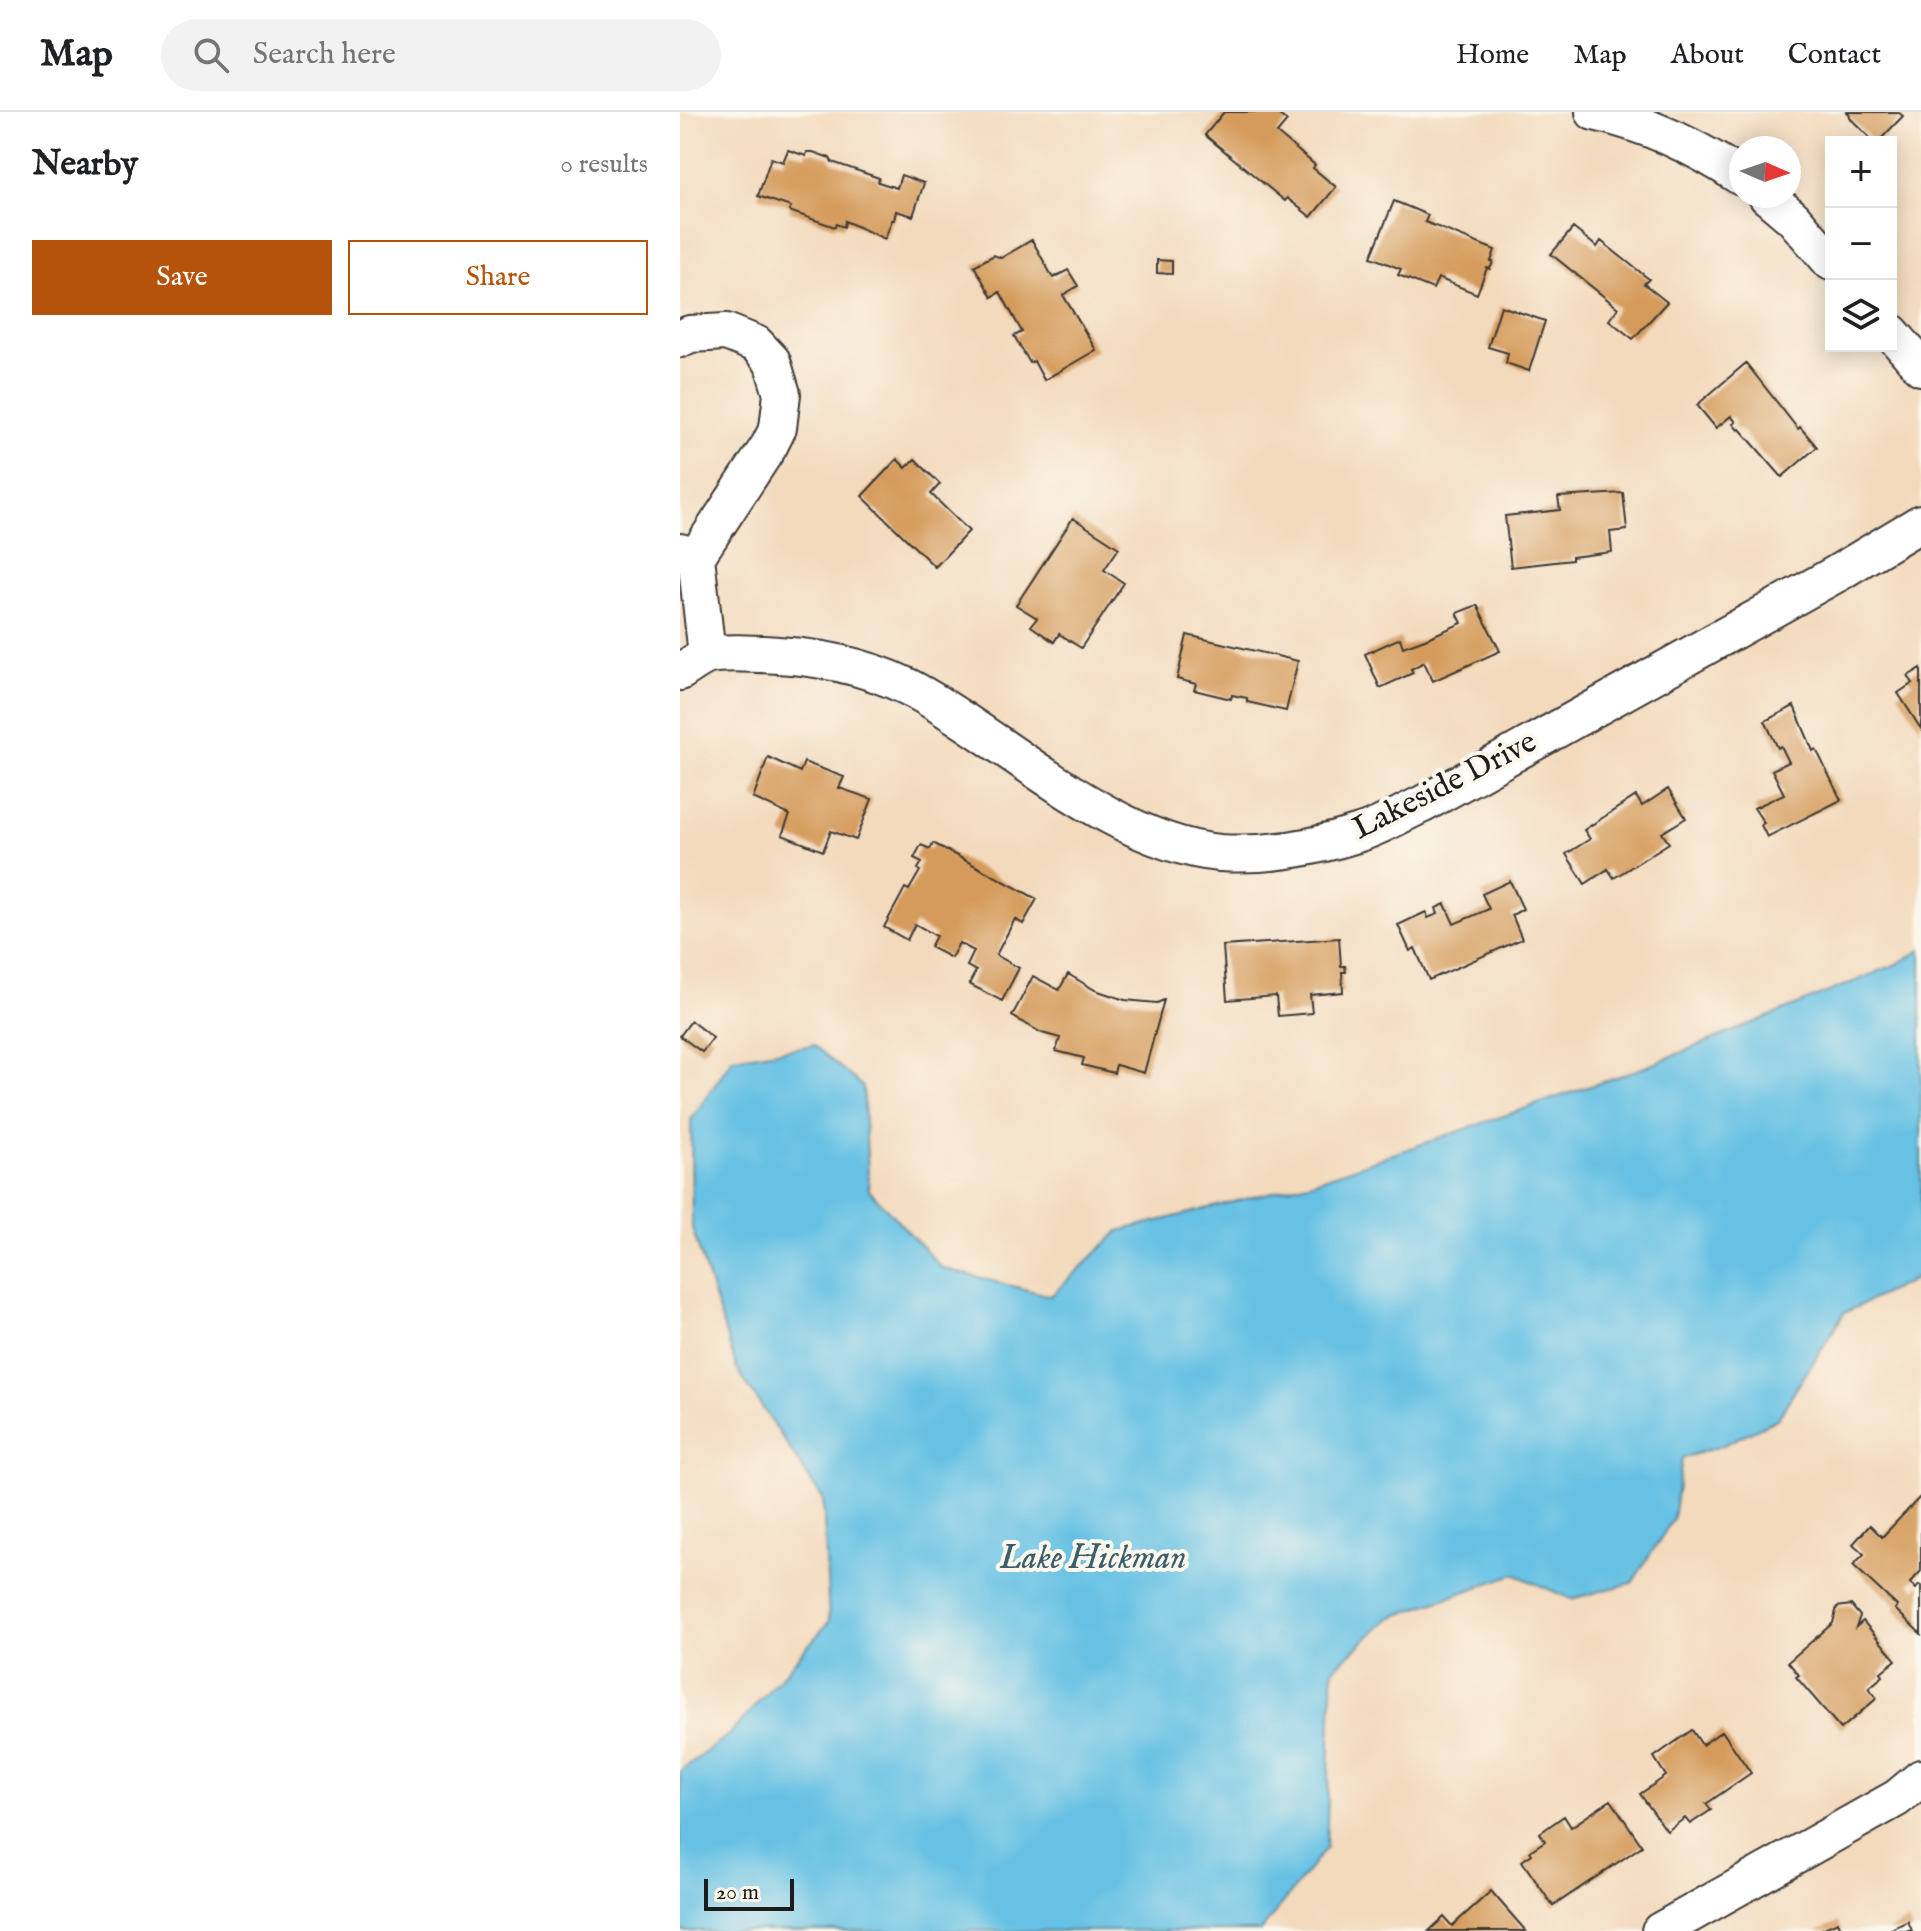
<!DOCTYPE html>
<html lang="en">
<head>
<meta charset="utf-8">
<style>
	:root { --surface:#fff; --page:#f2f2f2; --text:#202124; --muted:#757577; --line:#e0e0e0; --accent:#b45309 }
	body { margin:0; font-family:"IM FELL English",serif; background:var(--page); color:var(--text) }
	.controls { position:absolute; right:24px; top:24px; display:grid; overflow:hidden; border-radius:0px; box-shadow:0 4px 20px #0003 }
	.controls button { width:72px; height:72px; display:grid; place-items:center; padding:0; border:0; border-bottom:2px solid var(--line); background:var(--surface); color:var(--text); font:40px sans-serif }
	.compass { position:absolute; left:1049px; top:24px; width:72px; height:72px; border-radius:50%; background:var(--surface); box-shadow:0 4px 20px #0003; rotate:92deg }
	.scale { position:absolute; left:24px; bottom:20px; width:90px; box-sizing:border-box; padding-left:8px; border:4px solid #1c1c1c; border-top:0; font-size:22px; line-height:28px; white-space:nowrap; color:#1c1c1c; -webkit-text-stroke:6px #fbf7ec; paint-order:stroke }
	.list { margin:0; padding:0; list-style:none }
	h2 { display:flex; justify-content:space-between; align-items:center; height:104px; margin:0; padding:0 32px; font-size:34px }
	h2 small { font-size:26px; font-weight:400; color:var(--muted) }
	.actions { display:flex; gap:16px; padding:24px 32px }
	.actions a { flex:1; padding:18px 0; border:2px solid var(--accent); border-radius:0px; text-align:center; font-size:28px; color:var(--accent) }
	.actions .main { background:var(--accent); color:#fff }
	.icon { flex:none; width:44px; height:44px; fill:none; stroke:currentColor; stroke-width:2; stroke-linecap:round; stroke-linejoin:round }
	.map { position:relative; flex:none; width:1241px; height:1819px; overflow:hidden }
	header { display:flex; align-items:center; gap:48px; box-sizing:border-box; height:112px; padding:0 40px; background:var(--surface); border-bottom:2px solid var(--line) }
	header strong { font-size:38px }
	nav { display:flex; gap:44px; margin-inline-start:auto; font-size:28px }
	.search { width:560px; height:72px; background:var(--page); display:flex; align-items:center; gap:20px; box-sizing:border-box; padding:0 28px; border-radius:44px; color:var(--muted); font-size:30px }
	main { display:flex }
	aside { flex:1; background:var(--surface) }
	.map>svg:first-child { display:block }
	.water { fill:#66c1e4; stroke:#416e80; stroke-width:2 }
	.building { fill:#d59b5b }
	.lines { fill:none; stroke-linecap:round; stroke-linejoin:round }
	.minor-casing { stroke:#3c3834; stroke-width:40 }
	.minor { stroke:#fff; stroke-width:36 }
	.labels { text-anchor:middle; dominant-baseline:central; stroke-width:8; stroke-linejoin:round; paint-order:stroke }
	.street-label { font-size:32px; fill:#1c1c1c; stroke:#fbf7ec }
	.water-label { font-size:34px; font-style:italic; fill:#3a5e6c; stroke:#fbf7ec }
</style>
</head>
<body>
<header>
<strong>Map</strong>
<div class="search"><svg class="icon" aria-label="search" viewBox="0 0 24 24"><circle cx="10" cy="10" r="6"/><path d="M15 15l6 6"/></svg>Search here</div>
<nav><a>Home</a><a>Map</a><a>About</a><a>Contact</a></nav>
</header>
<main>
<aside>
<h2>Nearby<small>0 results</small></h2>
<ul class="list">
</ul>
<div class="actions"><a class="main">Save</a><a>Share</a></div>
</aside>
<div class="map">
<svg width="1241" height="1819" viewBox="0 0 1241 1819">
	<rect width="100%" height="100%" fill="#fbf7ec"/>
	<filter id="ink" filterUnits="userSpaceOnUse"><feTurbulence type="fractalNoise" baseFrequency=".0125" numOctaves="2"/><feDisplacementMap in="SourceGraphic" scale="16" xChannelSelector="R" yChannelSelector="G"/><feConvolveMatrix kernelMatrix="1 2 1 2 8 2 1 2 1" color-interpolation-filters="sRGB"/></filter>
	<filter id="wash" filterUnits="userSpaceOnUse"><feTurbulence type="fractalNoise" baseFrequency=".006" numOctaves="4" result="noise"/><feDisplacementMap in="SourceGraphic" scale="32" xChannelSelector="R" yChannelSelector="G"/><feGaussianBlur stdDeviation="1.8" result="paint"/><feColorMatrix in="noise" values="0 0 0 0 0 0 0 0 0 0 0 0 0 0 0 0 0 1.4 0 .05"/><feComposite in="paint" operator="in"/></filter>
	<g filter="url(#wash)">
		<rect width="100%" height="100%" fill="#f3dabd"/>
		<!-- water -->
		<path class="water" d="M 1241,838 L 1241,1164 L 1164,1201 L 1097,1307 L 1041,1334 L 1002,1346 L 993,1407 L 952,1471 L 891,1487 L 834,1462 L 710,1506 L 653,1557 L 646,1736 L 581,1819 L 0,1819 L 0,1659 L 50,1622 L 149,1510 L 143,1387 L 57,1257 L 12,1116 L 11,1008 L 53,946 L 134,933 L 183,975 L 189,1078 L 262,1156 L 371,1184 L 439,1119 L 632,1070 L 968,954 L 1217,852 Z"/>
		<g id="blocks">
			<!-- building -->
			<path class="building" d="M 544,0 L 595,0 L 607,9 L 597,21 L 635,53 L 633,56 L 656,75 L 631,105 L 607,86 L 605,89 L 525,23 Z
				M 1167,0 L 1218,0 L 1223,4 L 1198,30 L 1194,30 L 1169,5 L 1170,3 Z
				M 108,38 L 126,44 L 127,40 L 133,40 L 150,46 L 152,50 L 199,66 L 198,70 L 217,76 L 221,63 L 244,71 L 233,104 L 216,99 L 214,108 L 212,108 L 205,127 L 165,109 L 164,115 L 156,112 L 155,115 L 109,99 L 111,95 L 78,84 L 91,46 L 103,50 Z
				M 714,89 L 748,103 L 745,110 L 815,138 L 811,149 L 813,150 L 810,157 L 807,156 L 797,182 L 758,166 L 753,177 L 718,163 L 721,157 L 691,145 Z
				M 893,116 L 917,135 L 921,129 L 969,167 L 964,172 L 987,190 L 953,227 L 929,208 L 938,196 L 871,142 Z
				M 352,128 L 373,166 L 388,158 L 398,174 L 383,183 L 416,238 L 364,268 L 354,249 L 350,251 L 334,224 L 342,220 L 320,180 L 312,185 L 294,154 L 314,143 L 321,146 Z
				M 477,148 L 492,149 L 492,162 L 477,161 Z
				M 821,194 L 865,209 L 849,259 L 826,251 L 828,241 L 808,235 Z
				M 1066,251 L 1118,317 L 1120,315 L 1137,335 L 1102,365 L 1060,317 L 1058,318 L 1053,312 L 1056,310 L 1051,304 L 1036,316 L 1017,293 Z
				M 217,347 L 226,356 L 235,347 L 260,372 L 251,382 L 289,419 L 255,455 L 182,384 Z
				M 943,381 L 947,418 L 930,420 L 932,440 L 892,445 L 892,448 L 831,455 L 825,404 L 880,398 L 878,385 Z
				M 393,406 L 439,436 L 424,458 L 444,471 L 401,536 L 379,522 L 374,530 L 351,514 L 357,506 L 336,493 Z
				M 797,493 L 820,539 L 753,569 L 744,550 L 731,557 L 733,561 L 700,576 L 685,542 L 720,526 L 723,535 L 745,527 L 782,511 L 777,501 Z
				M 507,523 L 618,549 L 606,599 L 567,590 L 567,586 L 552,583 L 551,587 L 514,578 L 516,572 L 497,567 Z
				M 1241,556 L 1241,617 L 1218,581 L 1233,571 L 1228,564 Z
				M 1114,594 L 1133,639 L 1136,637 L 1161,688 L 1087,725 L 1081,713 L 1084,711 L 1074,696 L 1104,682 L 1092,658 L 1109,650 L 1101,634 L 1098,636 L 1085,609 Z
				M 88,645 L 120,660 L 124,650 L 164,665 L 159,676 L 192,687 L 176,728 L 151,719 L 143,739 L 102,723 L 110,703 L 73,686 Z
				M 988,677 L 1006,706 L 982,721 L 989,731 L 934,766 L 928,757 L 905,772 L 886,742 L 910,727 L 904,718 L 956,684 L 962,694 Z
				M 253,731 L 357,787 L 343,812 L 335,807 L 316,843 L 339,856 L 322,889 L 289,872 L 296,859 L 287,854 L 294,839 L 279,831 L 271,846 L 250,835 L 256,824 L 235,812 L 227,828 L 204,815 L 225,776 L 229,778 L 240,759 L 238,757 L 242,750 L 234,746 L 241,733 L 250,737 Z
				M 830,769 L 843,797 L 832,803 L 842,827 L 749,868 L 735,836 L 730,839 L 718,813 L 746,800 L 748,806 L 758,802 L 756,796 L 765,792 L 774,812 L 809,797 L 802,782 Z
				M 659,826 L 661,854 L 665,854 L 666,860 L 662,860 L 663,880 L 630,883 L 632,901 L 598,904 L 596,884 L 547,888 L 543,834 Z
				M 388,862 L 415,878 L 445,888 L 477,891 L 484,888 L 464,961 L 436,953 L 434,961 L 402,953 L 404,946 L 376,939 L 380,926 L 362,921 L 332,904 L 353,864 L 379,878 Z
				M 11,909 L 33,926 L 22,940 L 0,924 Z
				M 1241,1384 L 1241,1459 L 1230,1471 L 1236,1477 L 1239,1473 L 1241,1474 L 1241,1522 L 1215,1497 L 1217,1494 L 1173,1453 L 1184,1442 L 1173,1432 L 1190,1413 L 1202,1425 Z
				M 1171,1493 L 1180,1504 L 1176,1515 L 1183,1509 L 1216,1548 L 1201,1560 L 1203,1564 L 1189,1576 L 1197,1586 L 1161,1617 L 1116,1565 L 1119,1563 L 1108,1550 L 1153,1511 L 1157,1495 Z
				M 1012,1618 L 1022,1633 L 1042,1619 L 1071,1661 L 1026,1692 L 1031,1698 L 1010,1712 L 1005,1706 L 987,1719 L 960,1682 L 986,1664 L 974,1645 Z
				M 931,1688 L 962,1734 L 873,1794 L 842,1749 L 852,1742 L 850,1739 L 865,1729 L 860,1721 L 884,1704 L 891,1715 Z
				M 811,1779 L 846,1819 L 749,1819 L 764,1805 L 772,1814 Z
				M 1228,1809 L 1232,1819 L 1207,1819 Z
				M 1158,1810 L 1162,1819 L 1137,1819 Z"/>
		</g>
	</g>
	<g filter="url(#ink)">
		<use href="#blocks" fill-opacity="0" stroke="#3c3834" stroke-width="2"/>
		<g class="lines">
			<defs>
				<path id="minor" d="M 914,0 C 968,12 1015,34 1061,65
					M 1087,84 L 1113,106 L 1151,150
					M 1211,220 L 1241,255
					M 0,227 L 10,222 L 46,220 L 76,232 L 92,249 L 102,282 L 98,316 L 89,334 L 16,445 L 0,440
					M 16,445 L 27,543
					M 0,560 C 8,555 17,548 26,544 C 40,539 82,542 98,543 C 149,546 198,557 243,583 C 330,633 437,732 540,741 C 587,744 638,735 683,720 C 703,713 723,701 743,692 L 1156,462 L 1241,411
					M 980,1819 L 1217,1686 L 1241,1666"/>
			</defs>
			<!-- minor casing -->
			<use href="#minor" class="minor-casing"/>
			<!-- minor -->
			<use href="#minor" class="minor"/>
		</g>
	</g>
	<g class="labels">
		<!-- street labels -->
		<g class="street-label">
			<text transform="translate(765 674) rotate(-27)">Lakeside Drive</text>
		</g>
		<!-- water labels -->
		<g class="water-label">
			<text x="413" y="1446">Lake Hickman</text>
		</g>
	</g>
</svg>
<div class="controls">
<button>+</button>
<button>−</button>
<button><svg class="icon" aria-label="layers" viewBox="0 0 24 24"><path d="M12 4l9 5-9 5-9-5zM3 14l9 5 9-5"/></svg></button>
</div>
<svg class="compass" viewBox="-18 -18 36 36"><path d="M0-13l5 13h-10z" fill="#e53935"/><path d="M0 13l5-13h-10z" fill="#757577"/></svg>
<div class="scale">20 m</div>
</div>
</main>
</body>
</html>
